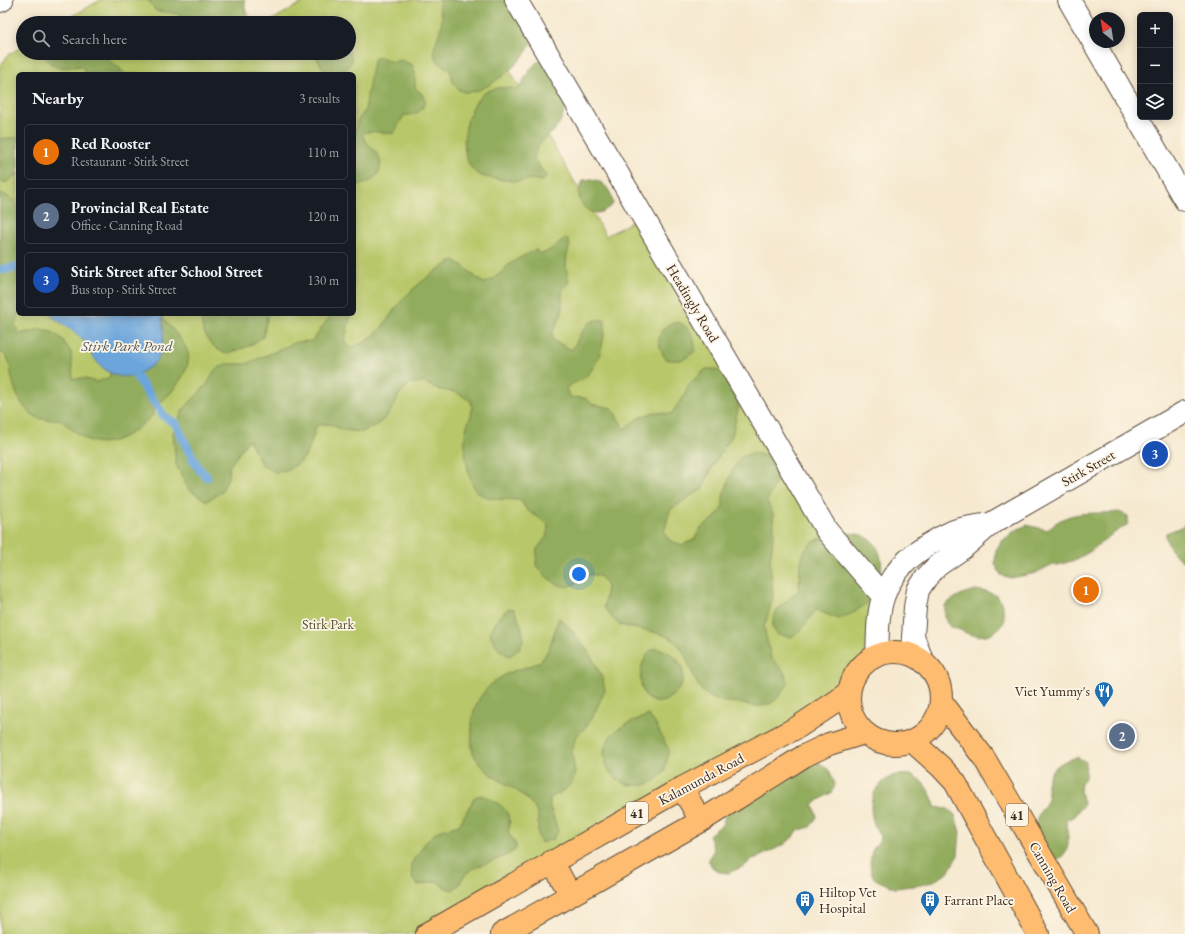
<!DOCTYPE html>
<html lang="en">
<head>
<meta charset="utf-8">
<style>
	:root { --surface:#171b24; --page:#242831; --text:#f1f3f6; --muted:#9ea1a6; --line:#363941; --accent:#2563eb }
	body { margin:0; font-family:"EB Garamond",serif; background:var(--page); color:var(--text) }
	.controls { position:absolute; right:12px; top:12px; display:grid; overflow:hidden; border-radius:6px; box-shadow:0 2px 10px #0003 }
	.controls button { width:36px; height:36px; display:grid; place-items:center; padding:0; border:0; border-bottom:1px solid var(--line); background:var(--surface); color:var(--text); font:20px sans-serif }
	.compass { position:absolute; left:1089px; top:12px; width:36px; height:36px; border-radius:50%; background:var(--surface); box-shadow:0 2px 10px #0003; rotate:330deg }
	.you { position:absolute; left:579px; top:574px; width:14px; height:14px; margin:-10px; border:3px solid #fff; border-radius:50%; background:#1a73e8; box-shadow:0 0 0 6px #1a73e833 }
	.badge { display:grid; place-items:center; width:26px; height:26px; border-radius:50%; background:var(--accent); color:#fff; font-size:13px; font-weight:700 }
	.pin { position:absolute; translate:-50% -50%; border:2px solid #fff; box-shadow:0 1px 4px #0006 }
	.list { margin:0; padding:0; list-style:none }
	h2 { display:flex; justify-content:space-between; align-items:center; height:52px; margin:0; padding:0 16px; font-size:17px }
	h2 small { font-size:13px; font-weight:400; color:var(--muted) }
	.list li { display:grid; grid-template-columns:26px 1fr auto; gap:12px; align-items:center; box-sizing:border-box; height:56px; margin:0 8px 8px; padding:0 8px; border:1px solid var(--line); border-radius:6px }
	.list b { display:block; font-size:15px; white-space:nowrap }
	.list p { margin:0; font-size:13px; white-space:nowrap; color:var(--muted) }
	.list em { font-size:13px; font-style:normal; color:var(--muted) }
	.icon { flex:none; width:22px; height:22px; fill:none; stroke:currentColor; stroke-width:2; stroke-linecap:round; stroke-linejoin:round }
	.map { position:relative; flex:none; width:1185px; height:934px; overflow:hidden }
	.search { position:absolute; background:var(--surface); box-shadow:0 2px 10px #0003; left:16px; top:16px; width:340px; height:44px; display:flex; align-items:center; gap:10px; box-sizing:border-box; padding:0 14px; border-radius:22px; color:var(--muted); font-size:15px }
	.panel { position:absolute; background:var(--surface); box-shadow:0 2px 10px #0003; left:16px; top:72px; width:340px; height:244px; border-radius:6px }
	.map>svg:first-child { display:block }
	.green { fill:#b8c769; stroke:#7a7844; fill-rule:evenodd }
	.forest { fill:#92ac5d; stroke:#666b3e }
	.water { fill:#6ca5db; stroke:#54687c }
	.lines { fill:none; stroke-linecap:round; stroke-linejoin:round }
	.stream { stroke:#6ca5db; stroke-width:9 }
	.minor-casing { stroke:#574739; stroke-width:24 }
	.primary-casing { stroke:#574739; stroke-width:24 }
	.minor { stroke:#fff; stroke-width:22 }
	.primary { stroke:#fdbc70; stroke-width:22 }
	.labels { text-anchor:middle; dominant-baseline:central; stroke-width:3.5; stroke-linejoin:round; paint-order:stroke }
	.shield { fill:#fcf5e5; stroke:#75675a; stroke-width:1 }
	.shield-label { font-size:13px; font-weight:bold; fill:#3b2a1e }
	.street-label { font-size:14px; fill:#3b2a1e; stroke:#fcf5e5 }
	.park-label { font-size:14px; fill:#5a5131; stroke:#fcf5e5 }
	.poi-label { font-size:14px; fill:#3b2a1e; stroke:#fcf5e5; text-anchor:start }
	.water-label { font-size:15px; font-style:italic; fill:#4c5560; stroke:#fcf5e5 }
</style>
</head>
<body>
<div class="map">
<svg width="1185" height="934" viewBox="0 0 1185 934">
	<rect width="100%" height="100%" fill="#fcf5e5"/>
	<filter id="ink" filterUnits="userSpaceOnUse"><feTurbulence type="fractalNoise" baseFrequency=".025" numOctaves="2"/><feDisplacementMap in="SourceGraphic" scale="8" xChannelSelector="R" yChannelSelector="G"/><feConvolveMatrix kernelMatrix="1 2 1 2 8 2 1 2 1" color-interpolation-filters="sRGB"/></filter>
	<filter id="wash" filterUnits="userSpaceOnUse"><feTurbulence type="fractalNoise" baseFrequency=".012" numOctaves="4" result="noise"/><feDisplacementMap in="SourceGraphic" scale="16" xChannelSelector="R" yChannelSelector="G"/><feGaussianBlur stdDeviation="0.9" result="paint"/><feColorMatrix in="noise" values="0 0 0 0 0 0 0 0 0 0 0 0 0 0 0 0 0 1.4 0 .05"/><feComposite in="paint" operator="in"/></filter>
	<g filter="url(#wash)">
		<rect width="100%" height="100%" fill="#f6e9d0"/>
		<!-- green -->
		<path class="green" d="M 100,0 L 240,0 L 253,23 L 61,23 Z
			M 307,0 L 469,0 L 606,236 L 642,216 L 769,431 L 883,596 L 877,656 C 861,666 853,675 849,693 L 427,934 L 0,934 L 0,66 L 8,55 L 23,46 L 23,53 L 349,53 L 349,23 L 267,23 ZM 18,74 L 354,74 L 354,314 L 18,314 Z"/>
		<!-- forest -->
		<path class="forest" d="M 148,0 L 245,0 L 245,16 L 243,23 L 183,23 L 179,14 L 156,11 Z
			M 440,0 L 522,0 L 533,41 C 529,47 525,55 519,61 C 508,73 465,110 453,82 C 452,78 451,73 450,70 C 421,55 440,43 442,21 C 443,14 437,8 440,0 Z
			M 349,51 L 352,61 L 343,74 L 329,74 L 323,69 L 314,53 L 349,53 Z
			M 44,53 L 99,53 C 108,61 118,65 125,74 L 86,74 L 82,66 C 64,67 52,73 44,53 Z
			M 381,57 L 392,62 L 401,60 L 412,65 L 415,73 L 415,88 L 422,94 L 426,102 C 420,113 416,115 404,115 L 394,133 C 383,135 373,128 362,134 C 366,146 377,149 380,160 C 384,174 367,188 354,184 L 355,132 L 358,120 L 365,111 L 372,66 L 375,58 Z
			M 544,58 L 566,106 C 564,112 562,120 559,124 C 549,140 537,138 534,159 L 546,176 L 543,181 C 539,181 535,179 531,179 C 528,179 525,181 522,181 C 515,182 484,178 479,175 C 455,161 464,111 482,95 C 492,86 506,87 518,89 C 528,76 527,67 544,58 Z
			M 7,138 L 18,138 L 18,174 L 7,182 L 0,182 L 0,139 Z
			M 592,179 C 605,182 612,191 613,204 C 608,208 603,213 596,213 C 586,212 578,202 579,192 C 580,188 582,183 583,180 Z
			M 0,192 L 16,202 L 18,206 L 18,314 L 15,326 L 20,334 L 40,329 L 51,331 L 62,339 L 71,352 L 73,379 L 82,378 L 97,382 L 110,377 L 108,359 L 162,316 C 169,327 180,336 186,348 C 197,367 168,399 153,408 L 153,415 C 134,432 111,452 84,438 C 75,433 68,425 59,419 C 32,425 17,403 12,378 C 10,369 11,356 0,352 Z
			M 567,238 L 570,245 C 564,262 566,267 569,284 L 562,290 L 562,313 L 552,334 L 554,341 L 572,350 C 580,336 586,317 605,320 C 605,339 600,365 584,378 C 578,382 571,383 566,389 L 570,397 L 585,398 L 592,404 L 612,408 L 624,429 L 640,417 L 654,412 L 671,414 L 685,395 L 688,385 L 706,369 L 716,369 L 725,375 L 738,395 L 738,409 L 732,436 L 714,463 L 703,488 L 670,510 L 664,532 L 669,540 L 681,545 L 694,540 L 701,528 L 716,517 L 723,507 L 723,496 L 733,469 L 741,457 L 754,452 L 765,456 L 779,476 L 767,501 L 773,514 L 774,531 L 770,562 L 773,598 L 764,627 L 771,658 L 785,673 L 788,683 C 777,703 767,710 744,704 C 735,701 725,703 717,700 C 689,692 693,654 673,640 C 659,630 637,631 621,625 C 614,622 608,613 604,607 L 607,587 L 602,577 L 592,574 C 586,577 577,584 570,586 C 557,589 543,574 536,565 L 537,549 L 547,536 L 548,524 L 527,510 L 520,500 C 506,499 493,501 480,494 C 468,488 462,443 466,430 C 469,416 474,418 471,401 L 456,392 L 440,390 L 425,383 L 410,383 L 399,395 L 390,413 L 377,425 L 362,432 L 342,430 L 330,424 L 317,425 C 307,453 308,464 277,473 L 261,464 L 249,439 L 229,467 L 228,478 L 222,491 L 207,501 L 189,490 L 176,465 L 173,433 L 183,410 L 208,383 L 215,370 L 226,364 L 246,364 L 297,342 L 312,341 L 332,314 L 351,314 L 344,342 L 349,347 C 378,344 386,317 404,298 C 418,283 437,270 454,260 C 466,266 473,277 484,283 C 496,280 501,271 510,264 C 518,258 527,254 536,250 L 541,254 C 552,251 557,243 567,238 Z
			M 201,314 L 268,314 L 263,337 L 249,346 L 226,354 C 208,346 201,332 201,314 Z
			M 679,322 C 691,329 695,336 695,351 C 685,360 679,362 666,359 C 654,343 657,324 679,322 Z
			M 1119,512 L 1128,516 L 1128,524 L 1105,539 L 1091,551 L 1075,560 L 1058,565 L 1051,565 L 1036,573 L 1011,578 L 1001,575 L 995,564 L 996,550 L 1001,542 L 1014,531 L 1027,525 L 1047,530 C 1070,508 1091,515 1119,512 Z
			M 1185,523 L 1185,560 L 1182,561 C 1173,553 1165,545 1166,533 L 1182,527 Z
			M 840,533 C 848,533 857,533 864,536 C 886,544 885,579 874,595 C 865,607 852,614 839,619 L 816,610 L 801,630 L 791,637 L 778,635 L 772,627 C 775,605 785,604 799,590 C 800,553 800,541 840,533 Z
			M 977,590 C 982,592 986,591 990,593 C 1003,596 1004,611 1004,622 C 993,638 976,639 960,630 C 955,628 950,628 947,623 C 944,618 945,610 945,605 C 955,597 964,592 977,590 Z
			M 509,608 L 514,609 C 522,628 532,644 509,656 L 499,650 L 490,634 L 498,618 Z
			M 559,618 C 577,633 602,667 605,690 L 590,722 L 576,737 L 572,750 L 575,774 L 572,783 L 566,789 L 550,798 L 550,807 L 558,831 L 553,839 L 541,843 C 533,829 545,821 531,803 C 515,784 488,780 475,757 C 470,748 472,738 472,728 C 471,702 488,682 511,672 C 520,668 532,667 540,661 C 550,654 554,630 559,618 Z
			M 653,649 C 657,649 661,649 665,651 C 684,658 690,682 673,695 C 669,698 665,702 660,702 C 635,705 636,659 653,649 Z
			M 649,715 L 656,725 L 669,750 L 664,773 C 658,778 651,784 643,785 C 615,790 592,759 611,736 C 620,725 636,720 649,715 Z
			M 1077,757 L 1086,762 L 1085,778 L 1081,783 L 1080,791 L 1084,804 L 1073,817 L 1066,820 C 1067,837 1074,850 1056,861 L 1034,830 C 1036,824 1037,817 1040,812 C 1043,807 1046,805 1048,799 C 1049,795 1047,791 1047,787 C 1047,769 1062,761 1077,757 Z
			M 816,762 C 828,765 832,774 835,785 L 832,792 L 813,804 L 817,817 L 810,827 L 796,831 L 793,837 L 785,844 L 759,857 L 752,859 L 746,865 L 728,873 L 719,872 L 712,867 L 708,859 L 714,850 L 709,835 L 723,824 C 727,811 724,780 744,785 Z
			M 895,775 C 900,775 906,774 911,775 C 924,779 933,796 935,807 L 948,809 L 955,815 L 960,832 L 958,855 L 948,873 L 932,882 L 920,885 L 895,888 L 879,881 L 874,878 L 871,871 L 870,863 L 872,851 L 881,838 C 866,814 866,787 895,775 Z
			M 482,795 C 499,802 515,812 508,832 L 516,845 L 516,849 C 499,864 465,863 460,884 L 453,890 L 446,888 L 437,881 L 418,885 L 413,880 L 411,864 L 425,843 L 436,832 L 459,825 L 475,797 Z"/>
		<!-- water -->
		<path class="water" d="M 49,314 L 162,314 C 164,334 167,357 147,369 C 129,380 114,380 98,363 C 91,356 88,346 81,338 C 72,329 59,322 49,314 Z"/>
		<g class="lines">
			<!-- stream -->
			<path class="stream" d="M 0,270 L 18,267
				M 136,376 L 164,416 L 176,424 L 192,457 L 199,469 L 207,477"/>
		</g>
	</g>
	<g filter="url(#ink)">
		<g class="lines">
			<defs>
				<path id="minor" d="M 516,0 L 827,531 L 883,596
					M 1069,0 L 1185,200
					M 0,1 L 2,0
					M 877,656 C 878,637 877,613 884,595 C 895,563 925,544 954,531 C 965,527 979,526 991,524
					M 923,662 L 913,637 L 915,607 L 918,590 L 926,578 L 937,566 L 963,548 L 992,523 L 1185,412"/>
				<path id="primary" d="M849 698a46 46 0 1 1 92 0a46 46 0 1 1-92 0Z
					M 941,701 L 984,758 L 1087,934
					M 912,741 L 941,767 L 955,782 L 1038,934
					M 682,788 L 701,821
					M 552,861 L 570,894
					M 427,934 L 682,788 L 798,727 L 849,693
					M 502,934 L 701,821 L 804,756 L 829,744 L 864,733"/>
			</defs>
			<!-- minor casing -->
			<use href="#minor" class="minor-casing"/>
			<!-- primary casing -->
			<use href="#primary" class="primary-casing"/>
			<!-- minor -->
			<use href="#minor" class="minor"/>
			<!-- primary -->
			<use href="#primary" class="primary"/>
		</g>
	</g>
	<!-- icons -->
	<defs>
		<symbol id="restaurant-pin" viewBox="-11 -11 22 30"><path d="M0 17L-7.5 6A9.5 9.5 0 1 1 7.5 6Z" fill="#1f6fb2" stroke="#fcf5e5"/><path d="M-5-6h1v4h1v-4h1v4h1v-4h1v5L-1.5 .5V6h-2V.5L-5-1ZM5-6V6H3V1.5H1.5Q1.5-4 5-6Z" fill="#fff"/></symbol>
		<symbol id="building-pin" viewBox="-11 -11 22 30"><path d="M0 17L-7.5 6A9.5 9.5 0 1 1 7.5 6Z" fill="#1f6fb2" stroke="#fcf5e5"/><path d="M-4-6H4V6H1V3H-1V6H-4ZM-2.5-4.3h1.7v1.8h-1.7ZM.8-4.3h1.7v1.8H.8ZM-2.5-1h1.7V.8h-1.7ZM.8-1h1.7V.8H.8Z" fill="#fff"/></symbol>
	</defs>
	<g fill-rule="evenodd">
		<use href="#restaurant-pin" x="1093" y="680" width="22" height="30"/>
		<use href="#building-pin" x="794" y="889" width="22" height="30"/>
		<use href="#building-pin" x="919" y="889" width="22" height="30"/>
	</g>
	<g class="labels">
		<!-- shield labels -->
		<g class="shield">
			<rect x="626" y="802" width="22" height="22" rx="3"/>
			<rect x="1006" y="804" width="22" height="22" rx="3"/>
		</g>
		<g class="shield-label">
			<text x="637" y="813">41</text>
			<text x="1017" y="815">41</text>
		</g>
		<!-- street labels -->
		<g class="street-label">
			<text transform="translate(693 303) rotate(59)">Headingly Road</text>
			<text transform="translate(1088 468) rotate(-30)">Stirk Street</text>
			<text transform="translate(701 779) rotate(-28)">Kalamunda Road</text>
			<text transform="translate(1053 877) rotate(60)">Canning Road</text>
		</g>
		<!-- park labels -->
		<g class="park-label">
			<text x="328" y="624">Stirk Park</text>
		</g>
		<!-- poi labels -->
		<g class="poi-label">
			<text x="1090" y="691" text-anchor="end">Viet Yummy's</text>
			<text x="819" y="892">Hiltop Vet<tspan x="819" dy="16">Hospital</tspan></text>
			<text x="944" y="900">Farrant Place</text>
		</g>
		<!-- water labels -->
		<g class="water-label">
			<text x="127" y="345">Stirk Park Pond</text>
		</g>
	</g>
</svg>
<div class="controls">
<button>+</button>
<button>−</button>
<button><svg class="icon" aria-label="layers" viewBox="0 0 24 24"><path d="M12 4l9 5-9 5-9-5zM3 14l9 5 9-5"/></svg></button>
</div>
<svg class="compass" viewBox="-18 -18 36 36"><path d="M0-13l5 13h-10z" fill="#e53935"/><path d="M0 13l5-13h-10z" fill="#9ea1a6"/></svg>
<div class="you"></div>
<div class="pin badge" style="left:1086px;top:590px;background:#e8710a">1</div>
<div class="pin badge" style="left:1122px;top:736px;background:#5c6f8a">2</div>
<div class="pin badge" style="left:1155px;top:454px;background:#1a4fb4">3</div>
<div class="search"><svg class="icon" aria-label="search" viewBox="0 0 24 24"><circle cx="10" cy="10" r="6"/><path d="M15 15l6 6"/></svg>Search here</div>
<section class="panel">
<h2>Nearby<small>3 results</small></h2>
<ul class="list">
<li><span class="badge" style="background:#e8710a">1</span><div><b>Red Rooster</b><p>Restaurant · Stirk Street</p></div><em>110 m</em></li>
<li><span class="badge" style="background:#5c6f8a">2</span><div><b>Provincial Real Estate</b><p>Office · Canning Road</p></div><em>120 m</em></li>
<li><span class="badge" style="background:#1a4fb4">3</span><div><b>Stirk Street after School Street</b><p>Bus stop · Stirk Street</p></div><em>130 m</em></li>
</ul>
</section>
</div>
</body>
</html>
